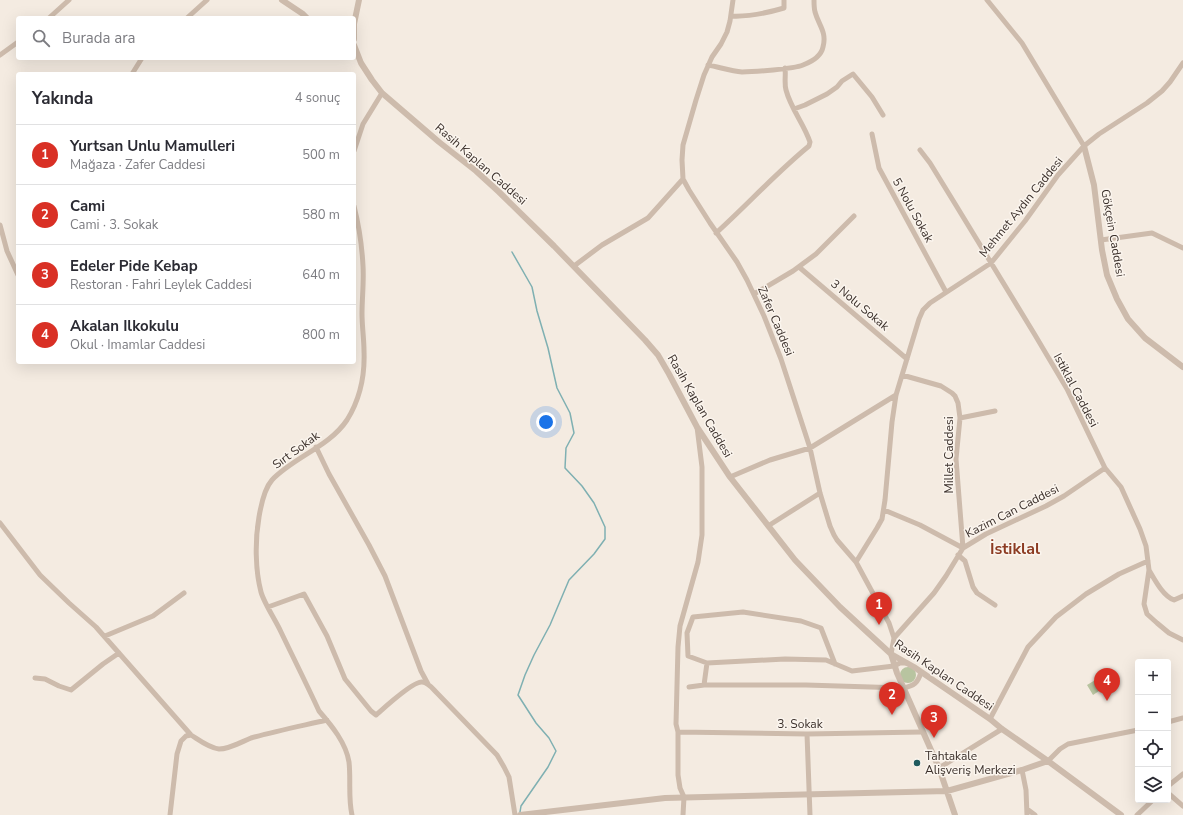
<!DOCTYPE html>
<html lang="tr">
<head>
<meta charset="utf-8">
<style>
	:root { --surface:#fff; --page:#f2f2f3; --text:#2b2b33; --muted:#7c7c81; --line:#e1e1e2; --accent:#d93025 }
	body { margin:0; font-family:"Nunito Sans",sans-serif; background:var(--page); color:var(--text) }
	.controls { position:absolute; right:12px; bottom:12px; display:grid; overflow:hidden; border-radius:4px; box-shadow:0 4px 16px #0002 }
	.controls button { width:36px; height:36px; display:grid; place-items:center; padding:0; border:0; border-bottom:1px solid var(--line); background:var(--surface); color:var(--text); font:20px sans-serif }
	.you { position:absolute; left:546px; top:422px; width:14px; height:14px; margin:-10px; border:3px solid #fff; border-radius:50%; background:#1a73e8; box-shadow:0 0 0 6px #1a73e833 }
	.badge { display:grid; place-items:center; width:26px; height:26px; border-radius:50%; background:var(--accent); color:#fff; font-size:13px; font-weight:700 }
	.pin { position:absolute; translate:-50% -33px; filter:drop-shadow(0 1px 2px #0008) }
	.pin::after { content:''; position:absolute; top:21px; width:14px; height:12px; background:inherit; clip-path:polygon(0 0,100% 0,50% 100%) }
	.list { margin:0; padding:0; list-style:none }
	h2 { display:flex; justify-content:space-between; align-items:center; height:52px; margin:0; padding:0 16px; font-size:17px }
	h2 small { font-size:13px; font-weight:400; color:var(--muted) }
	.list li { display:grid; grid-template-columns:26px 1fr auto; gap:12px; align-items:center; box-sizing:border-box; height:60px; padding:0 16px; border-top:1px solid var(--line) }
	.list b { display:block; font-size:15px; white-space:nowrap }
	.list p { margin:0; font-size:13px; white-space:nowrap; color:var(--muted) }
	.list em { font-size:13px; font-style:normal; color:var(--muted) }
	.icon { flex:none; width:22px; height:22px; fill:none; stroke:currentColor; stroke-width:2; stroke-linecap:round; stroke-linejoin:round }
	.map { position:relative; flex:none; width:1183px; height:815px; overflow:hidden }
	.search { position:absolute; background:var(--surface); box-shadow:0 4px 16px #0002; left:16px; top:16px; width:340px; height:44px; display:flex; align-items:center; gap:10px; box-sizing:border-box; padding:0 14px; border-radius:4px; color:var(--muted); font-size:15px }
	.panel { position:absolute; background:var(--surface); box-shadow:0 4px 16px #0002; left:16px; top:72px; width:340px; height:292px; border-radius:4px }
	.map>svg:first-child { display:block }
	.green { fill:#b8c4a0 }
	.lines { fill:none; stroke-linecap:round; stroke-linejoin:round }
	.stream { stroke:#7fb0b2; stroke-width:1.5 }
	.minor { stroke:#cdbbac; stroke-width:5 }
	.tertiary { stroke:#cdbbac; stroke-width:6 }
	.poi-dot { fill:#1f5a5e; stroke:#fbf5ee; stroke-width:1.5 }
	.labels { text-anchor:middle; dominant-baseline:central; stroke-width:3; stroke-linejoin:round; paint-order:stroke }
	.street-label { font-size:12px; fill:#3b302b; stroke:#fbf5ee }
	.poi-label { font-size:12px; fill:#3b302b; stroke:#fbf5ee; text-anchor:start }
	.district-label { font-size:16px; font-weight:bold; fill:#8c3b22; stroke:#fbf5ee }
</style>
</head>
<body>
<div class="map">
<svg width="1183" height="815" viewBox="0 0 1183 815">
	<rect width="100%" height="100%" fill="#f4ebe1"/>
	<!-- green -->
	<path class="green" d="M900 675a8 8 0 1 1 16 0a8 8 0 1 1-16 0Z
		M 1105,674 L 1111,683 L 1093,695 L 1087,685 Z"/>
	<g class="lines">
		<!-- stream -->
		<path class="stream" d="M 512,252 L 532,287 L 537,311 L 548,348 L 557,388 L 570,413 L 574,433 L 566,448 L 565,468 L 582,486 L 594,503 L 605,527 L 605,539 L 594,554 L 569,580 L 550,625 L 534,655 L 525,675 L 518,695 L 536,723 L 549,738 L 556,751 L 548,767 L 521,806 L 520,812"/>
		<!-- minor -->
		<path class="minor" d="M 733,0 L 730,21 L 727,32 L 721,44 L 712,57 L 704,75 L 696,100 L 683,145 L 682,160 L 683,179 L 689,190 L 710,223 L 737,262 L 747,280 L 764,316 L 781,359 L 810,448 L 820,493 L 830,526 L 834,535 L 837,540 L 856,562 L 889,623 L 894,638 L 891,654
			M 987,0 L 1022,43 L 1084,146
			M 731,16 C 749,17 767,13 784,8 L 784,0
			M 49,18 L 69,0
			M 187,18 L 207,0
			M 0,55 L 18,42
			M 708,65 C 719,67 731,71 742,72 C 754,72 793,69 803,65 C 811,62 821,57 823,47 C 827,32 819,26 815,12 C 814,8 814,4 814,0
			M 132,74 L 142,58
			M 794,109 L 805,105 L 827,94 L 837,87 L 842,81 L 853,74 L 872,97 L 883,115
			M 872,134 L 879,168 L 946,292
			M 920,150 L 930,163 L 957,207 L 1035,335 L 1067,389 L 1105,468 L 1121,487 L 1140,529 L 1146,546 L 1149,570 L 1144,604 L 1147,614 L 1157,623 L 1169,633 L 1183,640
			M 354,151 L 363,124 L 382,93
			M 0,225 L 7,251 L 18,275
			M 716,233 C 748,204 776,173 809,146 L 810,142 C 804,124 791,109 786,90 C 784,83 786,75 785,68
			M 1101,240 L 1152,233 L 1183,248
			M 574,266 L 602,245 L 648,218 L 683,179
			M 799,267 L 907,359
			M 754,294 L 793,271 L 816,254 L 854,216
			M 902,375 L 941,386 L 952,393 L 955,396 L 958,403 L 960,418 L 956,459 L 963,548
			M 960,418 L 995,411
			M 316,447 L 329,474 L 369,545 L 385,576 L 421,671 L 428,684
			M 730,477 L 770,460 L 810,448 L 896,395
			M 884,510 L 920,525 L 963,548
			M 0,523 L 40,575 L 69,603 L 96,627 L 191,735 C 199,740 209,748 219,749 C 230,749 241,742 251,738 C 276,731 301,726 327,720
			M 768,526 L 820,493
			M 958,555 L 965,561 L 973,587 L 977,593 L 995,605
			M 856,562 L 877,528 L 882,519 L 885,500 L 892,422 L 896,395 L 919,319 L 923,310 L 930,303 L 991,263 L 1025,221 L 1058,175 L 1084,146 L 1099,134 L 1147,103 L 1162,91 L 1170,82 L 1183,63
			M 1149,570 C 1155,580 1163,596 1174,600 L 1183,596
			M 268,607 L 304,594 L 327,636 L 345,679 L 371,711 L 376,715 C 384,708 413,681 422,682 C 428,682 433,689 437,693 L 497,755 L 504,767 L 509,777 L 515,815
			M 105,636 L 153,616 L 184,593
			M 894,638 L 934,593 L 946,576 L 963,548 L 986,534 L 1046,506 L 1064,496 L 1105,468
			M 707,663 L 688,656 L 687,633 L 693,617 L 743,612 L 801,621 L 821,628 L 835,664
			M 907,663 L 900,663 L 894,666 L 852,671 L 826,660 L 785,659 L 707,663 L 704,685 L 806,685 L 903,688 C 914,686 918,683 921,672
			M 35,678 L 45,679 L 59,686 L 71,690 L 103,664 L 119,653
			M 689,687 L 704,685
			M 990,719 L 1028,647 L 1056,617 L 1086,594 L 1119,574 L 1148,561
			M 1168,722 L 1183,718
			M 678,732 L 807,734 L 922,732
			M 807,734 L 810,815
			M 1048,761 L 1060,749 L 1068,744 L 1138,730
			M 939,768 L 1002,729
			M 1022,770 L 1026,790 L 1027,815
			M 1168,786 L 1183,774
			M 1168,793 L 1183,806
			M 1027,809 L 1035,815
			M 170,815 L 177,754 L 181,741 L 186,736 L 191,735
			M 352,815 C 348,798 351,780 349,762 C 346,743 332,726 319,711 C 307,685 294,659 281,632 C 276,621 264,603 261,592 C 255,569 255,540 259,517 C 261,505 264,489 272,480 C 294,457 329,447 347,420 C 360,399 365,375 364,351 C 364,339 362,326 362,314 C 362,298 364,282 363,266 C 362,246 359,226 354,206
			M 683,815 L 684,797 L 680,788 L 678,775 L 678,732 L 676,724 L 678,647 L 680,626 L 698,562 L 702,535 L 702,467 L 697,427
			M 1137,815 L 1153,800"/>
		<!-- tertiary -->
		<path class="tertiary" d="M 282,0 L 303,14 L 307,18
			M 354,39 L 354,24 L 359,0
			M 354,45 L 361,63 L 372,80 L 382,93 L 439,142 L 476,171 L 499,192 L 554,246 L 645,340 L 658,355 L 669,374 L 697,427 L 730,477 L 795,560 L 840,607 L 891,654 L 914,667 L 990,719 L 1002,729 L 1048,761 L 1121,815
			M 1084,146 L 1094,185 L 1102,250 L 1107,275 L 1117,299 L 1128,319 L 1145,338 L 1183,367
			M 891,654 L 897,673 L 939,768 L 955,815
			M 520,815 L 665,798 L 947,791 L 1022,770 L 1048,761"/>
	</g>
	<!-- markers -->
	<circle class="poi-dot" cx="917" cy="763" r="4"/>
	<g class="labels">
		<!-- street labels -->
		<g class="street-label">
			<text transform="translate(481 164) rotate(41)">Rasih Kaplan Caddesi</text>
			<text transform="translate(1021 207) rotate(-51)">Mehmet Aydın Caddesi</text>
			<text transform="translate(913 210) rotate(61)">5 Nolu Sokak</text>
			<text transform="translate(1113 233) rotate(80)">Gökçein Caddesi</text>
			<text transform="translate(860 305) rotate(40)">3 Nolu Sokak</text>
			<text transform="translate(776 321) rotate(67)">Zafer Caddesi</text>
			<text transform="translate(1076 390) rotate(62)">Istiklal Caddesi</text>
			<text transform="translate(700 406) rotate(60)">Rasih Kaplan Caddesi</text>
			<text transform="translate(296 450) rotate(-36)">Sırt Sokak</text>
			<text transform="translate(949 455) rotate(-90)">Millet Caddesi</text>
			<text transform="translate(1012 511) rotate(-27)">Kazim Can Caddesi</text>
			<text transform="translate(944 675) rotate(34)">Rasih Kaplan Caddesi</text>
			<text x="800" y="724">3. Sokak</text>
		</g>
		<!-- poi labels -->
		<g class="poi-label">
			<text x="925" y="756">Tahtakale<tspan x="925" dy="14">Alişveriş Merkezi</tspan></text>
		</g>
		<!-- district labels -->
		<g class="district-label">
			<text x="1015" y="549">İstiklal</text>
		</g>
	</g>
</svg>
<div class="controls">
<button>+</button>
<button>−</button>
<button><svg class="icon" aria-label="locate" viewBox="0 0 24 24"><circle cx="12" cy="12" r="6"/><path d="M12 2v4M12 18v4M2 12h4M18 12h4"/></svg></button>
<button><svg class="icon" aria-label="layers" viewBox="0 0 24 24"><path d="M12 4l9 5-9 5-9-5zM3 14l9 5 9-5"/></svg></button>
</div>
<div class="you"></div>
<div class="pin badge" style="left:879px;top:625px">1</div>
<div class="pin badge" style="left:892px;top:715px">2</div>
<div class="pin badge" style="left:934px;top:738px">3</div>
<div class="pin badge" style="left:1107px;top:701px">4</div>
<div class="search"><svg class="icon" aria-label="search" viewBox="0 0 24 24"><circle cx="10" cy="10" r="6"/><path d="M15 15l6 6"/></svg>Burada ara</div>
<section class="panel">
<h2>Yakında<small>4 sonuç</small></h2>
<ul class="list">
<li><span class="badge">1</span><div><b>Yurtsan Unlu Mamulleri</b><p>Mağaza · Zafer Caddesi</p></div><em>500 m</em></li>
<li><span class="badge">2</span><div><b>Cami</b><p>Cami · 3. Sokak</p></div><em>580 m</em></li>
<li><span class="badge">3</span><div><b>Edeler Pide Kebap</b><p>Restoran · Fahri Leylek Caddesi</p></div><em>640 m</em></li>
<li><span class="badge">4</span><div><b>Akalan Ilkokulu</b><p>Okul · Imamlar Caddesi</p></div><em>800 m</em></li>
</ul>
</section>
</div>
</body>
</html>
